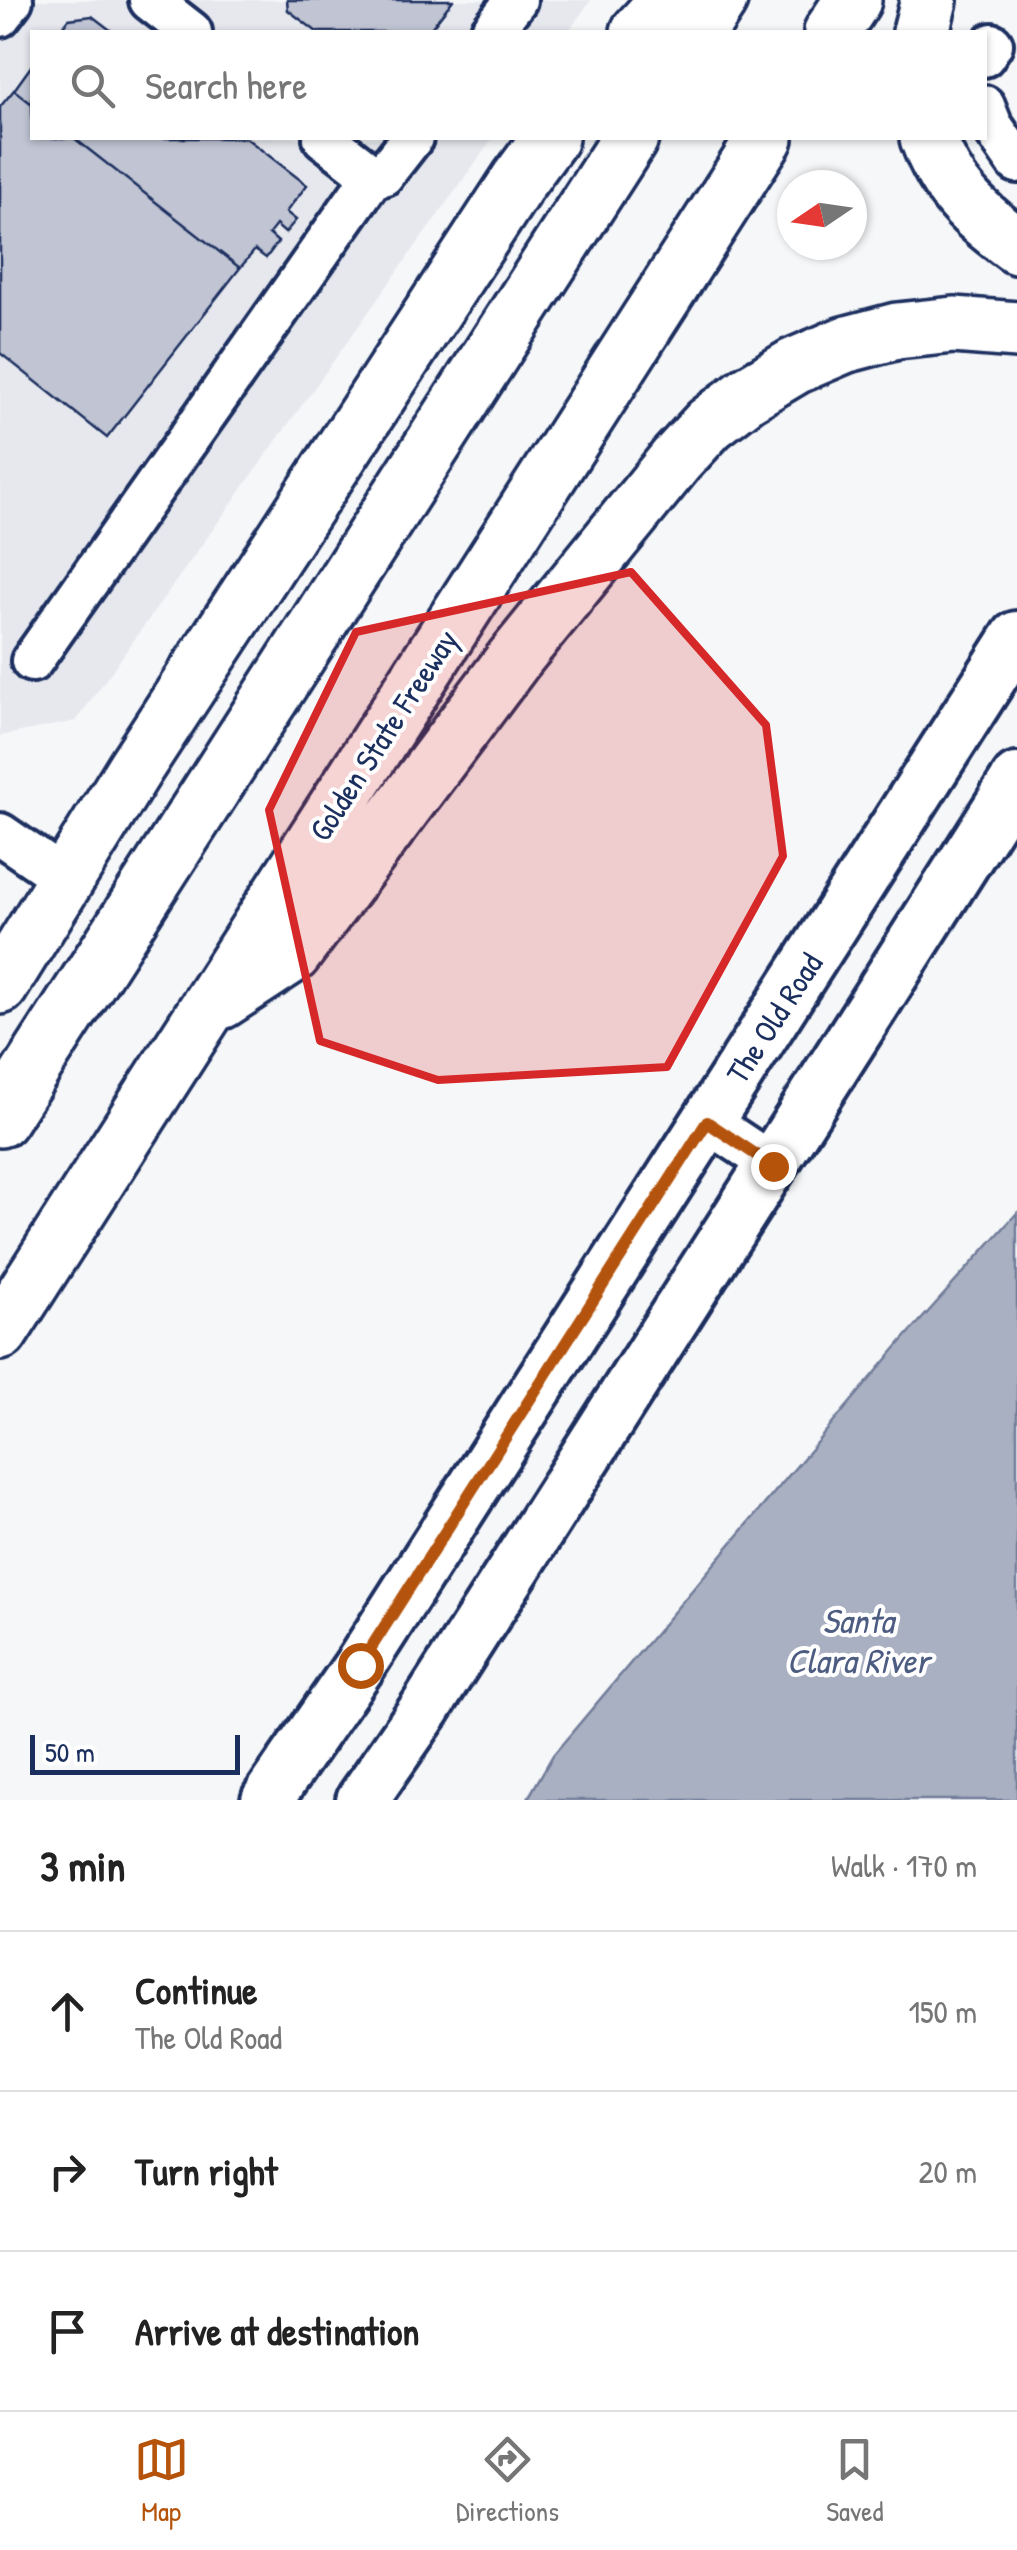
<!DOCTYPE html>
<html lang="en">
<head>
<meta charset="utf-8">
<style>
	:root { --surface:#fff; --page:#f2f2f2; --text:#222; --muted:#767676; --line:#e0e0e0; --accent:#b45309 }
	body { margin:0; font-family:"Patrick Hand",sans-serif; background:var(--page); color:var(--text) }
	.compass { position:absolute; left:777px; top:170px; width:90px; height:90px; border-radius:50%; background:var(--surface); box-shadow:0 2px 8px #0004; rotate:257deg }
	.scale { position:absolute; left:30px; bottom:25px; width:210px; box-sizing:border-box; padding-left:10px; border:5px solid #1b2f5e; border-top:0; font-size:28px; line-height:35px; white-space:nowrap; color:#1b2f5e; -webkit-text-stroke:8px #fff; paint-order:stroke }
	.stop { position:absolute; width:30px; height:30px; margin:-22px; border:8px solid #b45309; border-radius:50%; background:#fff }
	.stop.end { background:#b45309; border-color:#fff; box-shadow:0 2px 10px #0008 }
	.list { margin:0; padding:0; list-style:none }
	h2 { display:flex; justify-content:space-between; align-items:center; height:130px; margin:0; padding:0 40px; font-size:42px }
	h2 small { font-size:32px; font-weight:400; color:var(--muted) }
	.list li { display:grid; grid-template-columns:65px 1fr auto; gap:30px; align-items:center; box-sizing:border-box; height:160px; padding:0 40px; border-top:2px solid var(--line) }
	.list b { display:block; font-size:38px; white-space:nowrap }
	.list p { margin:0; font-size:32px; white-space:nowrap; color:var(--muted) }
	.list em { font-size:32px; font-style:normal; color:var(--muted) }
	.icon { flex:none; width:55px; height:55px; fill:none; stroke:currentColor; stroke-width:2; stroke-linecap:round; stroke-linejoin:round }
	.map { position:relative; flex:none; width:1017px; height:1800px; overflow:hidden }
	.search { position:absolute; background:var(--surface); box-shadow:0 2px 8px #0004; left:30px; right:30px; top:30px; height:110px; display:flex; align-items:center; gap:25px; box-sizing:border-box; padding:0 35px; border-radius:0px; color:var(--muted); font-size:38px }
	.sheet { height:610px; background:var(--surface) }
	nav { display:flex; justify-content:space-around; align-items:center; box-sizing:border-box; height:140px; border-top:2px solid var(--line); background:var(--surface); font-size:28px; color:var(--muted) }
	nav a { display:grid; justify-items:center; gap:5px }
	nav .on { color:var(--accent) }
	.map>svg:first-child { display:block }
	.built { fill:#e6e8ee }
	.water { fill:#a9b0c1; stroke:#707c99; stroke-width:2.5 }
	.building { fill:#c0c4d3; stroke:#1b2f5e; stroke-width:2.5 }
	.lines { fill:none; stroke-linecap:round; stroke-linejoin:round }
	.minor-casing { stroke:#1b2f5e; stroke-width:48 }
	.major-casing { stroke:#1b2f5e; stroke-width:58 }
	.highway-casing { stroke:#1b2f5e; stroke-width:62 }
	.minor { stroke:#fff; stroke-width:40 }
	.major { stroke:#fff; stroke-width:50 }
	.highway { stroke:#fff; stroke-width:55 }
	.route { stroke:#b45309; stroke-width:12 }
	.marked { fill:#d62828; fill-opacity:0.2; stroke:#d62828; stroke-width:8; stroke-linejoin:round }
	.labels { text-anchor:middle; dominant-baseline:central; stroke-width:8; stroke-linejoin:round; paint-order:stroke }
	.street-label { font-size:32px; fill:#1b2f5e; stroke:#fff }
	.water-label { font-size:35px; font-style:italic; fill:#4d5c81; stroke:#fff }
</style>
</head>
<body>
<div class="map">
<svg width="1017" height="1800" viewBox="0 0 1017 1800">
	<rect width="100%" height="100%" fill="#f6f7f9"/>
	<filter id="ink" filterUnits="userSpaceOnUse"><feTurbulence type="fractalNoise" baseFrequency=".01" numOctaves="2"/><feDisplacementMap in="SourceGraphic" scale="20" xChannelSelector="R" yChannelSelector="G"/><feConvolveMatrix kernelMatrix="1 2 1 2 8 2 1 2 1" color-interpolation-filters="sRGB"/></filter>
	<g filter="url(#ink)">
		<!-- built -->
		<path class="built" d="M 0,0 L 591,0 L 568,32 L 32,32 L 32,138 L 493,138 L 76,721 L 0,736 Z"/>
		<!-- water -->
		<path class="water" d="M 1017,1213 L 1017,1800 L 527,1800 L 553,1755 L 903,1340 Z"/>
		<!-- building -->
		<path class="building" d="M 287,0 L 453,0 L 428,32 L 317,32 L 288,10 Z
			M 92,16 L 113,32 L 58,32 L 69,19 Z
			M 32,65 L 32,104 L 14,90 Z
			M 14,90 L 32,104 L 32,138 L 74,138 L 240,268 L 107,438 L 0,353 L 0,107 Z
			M 74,138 L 246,138 L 307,185 L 286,212 L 296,220 L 285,233 L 276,225 L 269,234 L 278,242 L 266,258 L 255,250 L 240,268 Z"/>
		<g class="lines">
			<defs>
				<path id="minor" d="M 150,0 L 191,32
					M 0,16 L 12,0
					M 491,32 L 516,0
					M 984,56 L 992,44
					M 984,106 L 992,126 L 1017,162
					M 324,138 L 373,176 L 383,175 L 412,138
					M 32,661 L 373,176
					M 0,834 L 67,880
					M 707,1121 L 773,1165"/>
				<path id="major" d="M 267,1800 L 360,1665 L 1017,637
					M 362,1800 L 425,1709 L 1017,779"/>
				<path id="highway" d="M 639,32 L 668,0
					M 698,32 L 719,0
					M 832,32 L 853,0
					M 921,32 L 929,0
					M 928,138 C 947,189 973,214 1017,246
					M 0,986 L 135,768 L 519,180 L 550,138
					M 221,1001 L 293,954 L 514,659 L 676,460 L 709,424 L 748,394 L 795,366 L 844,345 L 897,331 L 954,325 L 1017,330
					M 0,1119 L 630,138
					M 0,1332 L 765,138"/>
			</defs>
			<!-- minor casing -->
			<use href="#minor" class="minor-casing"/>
			<!-- major casing -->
			<use href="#major" class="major-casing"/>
			<!-- highway casing -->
			<use href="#highway" class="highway-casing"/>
			<!-- minor -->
			<use href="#minor" class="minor"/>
			<!-- major -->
			<use href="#major" class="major"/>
			<!-- highway -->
			<use href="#highway" class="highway"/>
		</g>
	</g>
	<g class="lines" filter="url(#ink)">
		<!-- route -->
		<path class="route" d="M 360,1665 L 707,1122 L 773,1166"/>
	</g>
	<!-- marked area -->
	<path class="marked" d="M 631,572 L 766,725 L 783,856 L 667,1067 L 438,1080 L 320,1041 L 269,810 L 356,632 Z"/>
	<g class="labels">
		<!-- street labels -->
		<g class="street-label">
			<text transform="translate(383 735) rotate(-57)">Golden State Freeway</text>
			<text transform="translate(774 1018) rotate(-57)">The Old Road</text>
		</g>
		<!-- water labels -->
		<g class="water-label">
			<text x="858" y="1620">Santa<tspan x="858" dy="40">Clara River</tspan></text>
		</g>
	</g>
</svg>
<svg class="compass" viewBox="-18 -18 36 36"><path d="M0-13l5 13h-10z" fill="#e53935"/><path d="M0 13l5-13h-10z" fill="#767676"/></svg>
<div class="scale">50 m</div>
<div class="stop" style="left:360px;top:1665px"></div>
<div class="stop end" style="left:773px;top:1166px"></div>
<div class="search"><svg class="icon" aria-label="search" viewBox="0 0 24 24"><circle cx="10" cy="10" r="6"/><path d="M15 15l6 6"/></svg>Search here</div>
</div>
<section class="sheet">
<h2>3 min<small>Walk · 170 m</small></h2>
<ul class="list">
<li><svg class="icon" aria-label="ahead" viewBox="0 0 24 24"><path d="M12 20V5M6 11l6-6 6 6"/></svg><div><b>Continue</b><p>The Old Road</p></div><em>150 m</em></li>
<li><svg class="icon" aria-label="right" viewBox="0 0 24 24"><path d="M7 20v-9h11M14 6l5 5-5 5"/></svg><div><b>Turn right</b></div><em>20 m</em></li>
<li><svg class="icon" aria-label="arrive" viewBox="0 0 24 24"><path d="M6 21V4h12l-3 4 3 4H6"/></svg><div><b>Arrive at destination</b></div></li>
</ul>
</section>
<nav>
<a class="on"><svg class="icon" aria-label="map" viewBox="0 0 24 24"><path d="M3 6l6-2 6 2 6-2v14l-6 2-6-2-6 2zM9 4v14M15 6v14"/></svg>Map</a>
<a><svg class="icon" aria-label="directions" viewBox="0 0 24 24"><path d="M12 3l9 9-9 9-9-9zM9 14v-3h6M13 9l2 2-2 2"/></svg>Directions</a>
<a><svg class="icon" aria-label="saved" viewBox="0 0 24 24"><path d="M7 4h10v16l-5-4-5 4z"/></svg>Saved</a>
</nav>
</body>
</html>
